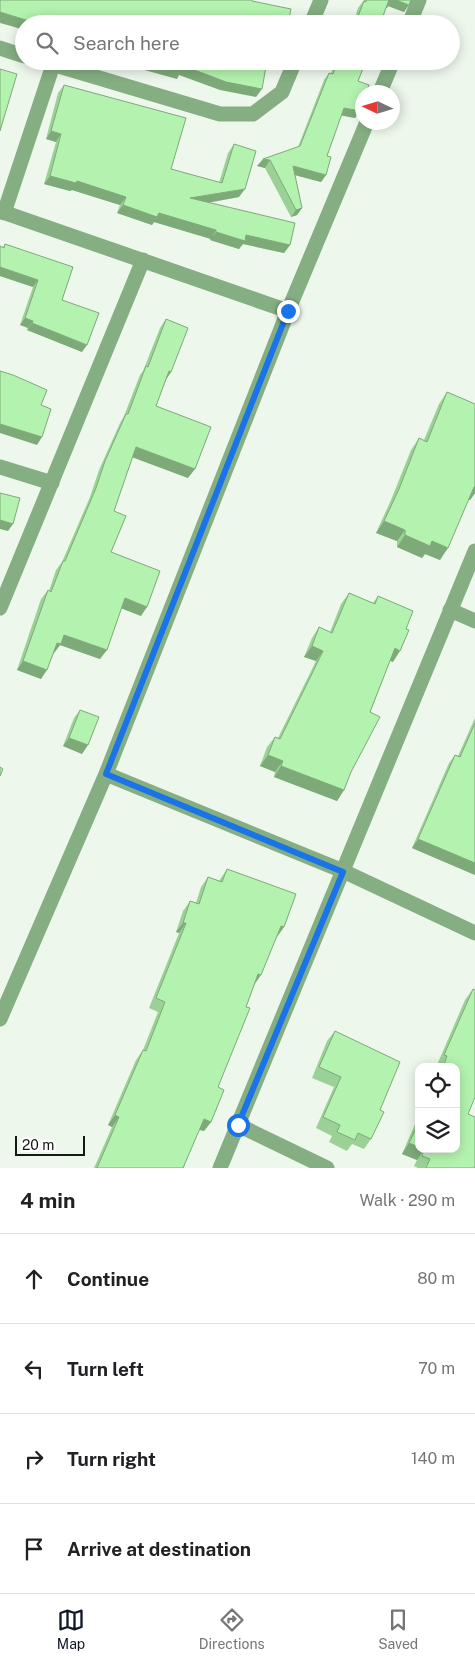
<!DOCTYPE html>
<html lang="en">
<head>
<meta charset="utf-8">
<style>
	:root { --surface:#fff; --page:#f6f6f6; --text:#202124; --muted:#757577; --line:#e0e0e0; --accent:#111827 }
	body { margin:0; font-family:"Public Sans",sans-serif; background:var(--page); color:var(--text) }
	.controls { position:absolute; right:15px; bottom:15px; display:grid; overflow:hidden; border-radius:10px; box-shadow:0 2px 12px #0003 }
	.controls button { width:45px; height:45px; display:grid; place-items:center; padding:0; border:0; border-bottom:1px solid var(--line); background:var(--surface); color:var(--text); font:25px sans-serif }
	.compass { position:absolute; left:355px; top:85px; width:45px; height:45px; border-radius:50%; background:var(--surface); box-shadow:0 2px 12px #0003; rotate:274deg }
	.scale { position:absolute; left:15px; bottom:12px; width:70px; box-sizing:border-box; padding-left:5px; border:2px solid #151814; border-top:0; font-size:14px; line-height:18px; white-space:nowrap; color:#151814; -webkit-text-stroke:4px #fff; paint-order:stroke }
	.stop { position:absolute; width:15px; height:15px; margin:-11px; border:4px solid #1a73e8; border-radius:50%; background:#fff }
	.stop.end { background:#1a73e8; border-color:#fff; box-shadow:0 1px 5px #0008 }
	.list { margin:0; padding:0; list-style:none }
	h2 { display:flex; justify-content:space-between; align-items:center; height:65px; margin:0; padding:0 20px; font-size:21px }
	h2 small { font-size:16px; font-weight:400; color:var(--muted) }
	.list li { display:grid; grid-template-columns:32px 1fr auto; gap:15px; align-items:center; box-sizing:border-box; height:90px; padding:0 20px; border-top:1px solid var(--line) }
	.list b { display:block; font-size:19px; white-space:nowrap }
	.list em { font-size:16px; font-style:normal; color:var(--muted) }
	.icon { flex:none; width:28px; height:28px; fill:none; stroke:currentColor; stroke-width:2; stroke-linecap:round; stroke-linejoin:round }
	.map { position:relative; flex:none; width:475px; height:1168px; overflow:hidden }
	.search { position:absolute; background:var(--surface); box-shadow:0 2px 12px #0003; left:15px; right:15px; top:15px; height:55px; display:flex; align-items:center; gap:12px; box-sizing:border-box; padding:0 18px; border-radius:28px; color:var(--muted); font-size:19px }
	.sheet { height:425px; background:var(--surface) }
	nav { display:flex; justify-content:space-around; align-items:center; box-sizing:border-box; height:70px; border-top:1px solid var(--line); background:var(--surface); font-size:14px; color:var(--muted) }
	nav a { display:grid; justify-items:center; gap:2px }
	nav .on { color:var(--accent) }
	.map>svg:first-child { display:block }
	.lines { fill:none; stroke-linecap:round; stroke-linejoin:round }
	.street { stroke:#85ae82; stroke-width:15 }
	.wall { fill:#9bd196 }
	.shaded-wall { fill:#7eaa7a }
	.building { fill:#b4f3af; stroke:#7eaa7a }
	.route { stroke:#1a73e8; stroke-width:6 }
</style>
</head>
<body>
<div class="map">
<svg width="475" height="1168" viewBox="0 0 475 1168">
	<rect width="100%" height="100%" fill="#edf7ec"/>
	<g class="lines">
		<!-- street -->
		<path class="street" d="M 311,24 L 321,0
			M 409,24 L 419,0
			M 0,48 L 24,56
			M 42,61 L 220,114 L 253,114 L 282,92 L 295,61
			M 380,92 L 393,61
			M 0,211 L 288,311
			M 4,213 L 53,65
			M 0,467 L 52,483
			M 0,608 L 143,260
			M 450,610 L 475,621
			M 106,774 L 343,871 L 475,933
			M 0,1019 L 106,774 L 288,311 L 367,122
			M 238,1125 L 327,1168
			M 220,1168 L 475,551"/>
	</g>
	<!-- wall -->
	<path class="wall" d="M 364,0 L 411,0 L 404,12 L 388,6 L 387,8 L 386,8 L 380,24 L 353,24 L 358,8 Z
		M 336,61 L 366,61 L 358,81 L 360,111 L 355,118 L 341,115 L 327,156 L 326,175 L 321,182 L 295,175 L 302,208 L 297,215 L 291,217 L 265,168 L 257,166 L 298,147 L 324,80 L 329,73 L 331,73 Z
		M 64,85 L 171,169 L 219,183 L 228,153 L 234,144 L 239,197 L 207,203 L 290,245 L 284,253 L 243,244 L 239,249 L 210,240 L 211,239 L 154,222 L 152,225 L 117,213 L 120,205 L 72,190 L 70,191 L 44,184 L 56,142 L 46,139 L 58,93 Z
		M 5,244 L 62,300 L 82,352 L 27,330 L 28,328 L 20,325 L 33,287 L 0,276 L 0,246 L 3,247 Z
		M 166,319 L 171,372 L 165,381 L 156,406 L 188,478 L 132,457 L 114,511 L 111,552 L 141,616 L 121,608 L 100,659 L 60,645 L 54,653 L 41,679 L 17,670 L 41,599 L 48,590 L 49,591 L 56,570 L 62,562 L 90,497 L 99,470 L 120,423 L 124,416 L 140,375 L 143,371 L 160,328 Z
		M 447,392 L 475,404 L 475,493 L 470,500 L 468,500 L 440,560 L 425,554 L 422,558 L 397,547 L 397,541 L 376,533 L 391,500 L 411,450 L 419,438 L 424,440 L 439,404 Z
		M 349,593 L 373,603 L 378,596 L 393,662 L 390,661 L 370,712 L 351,772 L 344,790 L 337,801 L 274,777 L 275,772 L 260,766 L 267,747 L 275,737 L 278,738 L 316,661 L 304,657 L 312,638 L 319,627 L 330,632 L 341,604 Z
		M 80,710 L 82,754 L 63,746 L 74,718 Z
		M 475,718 L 475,875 L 412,848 L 449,763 L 455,755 L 458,756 Z
		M 227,869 L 277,936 L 254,985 L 218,1087 L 211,1122 L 204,1131 L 199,1130 L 183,1168 L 94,1168 L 112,1127 L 108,1125 L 136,1060 L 143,1050 L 158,1012 L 149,1008 L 179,933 L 176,932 L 183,911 L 190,901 L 196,903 L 201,887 L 208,877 L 219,881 Z
		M 473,989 L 468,1114 L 475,1168 L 418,1168 L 414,1166 L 417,1160 L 402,1154 L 419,1115 L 419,1149 L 456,1067 L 440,1067 L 437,1065 L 465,1000 Z
		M 335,1031 L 380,1110 L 371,1139 L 364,1149 L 352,1144 L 347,1151 L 329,1142 L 332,1136 L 316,1128 L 334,1087 L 312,1078 L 327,1041 Z"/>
	<!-- shaded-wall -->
	<path class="shaded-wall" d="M 389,0 L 396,0 L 409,5 L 404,12 L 388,6 L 387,8 L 384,7 Z
		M 0,12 L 39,24 L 24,24 L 24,30 L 11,26 L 0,23 Z
		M 112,61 L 148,61 L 184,66 L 262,89 L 256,97 L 220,90 L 179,75 L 177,79 Z
		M 344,108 L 360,111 L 355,118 L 339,115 Z
		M 51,131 L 61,134 L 56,142 L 46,139 Z
		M 263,159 L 270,160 L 265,168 L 257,166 Z
		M 293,166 L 326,175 L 321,182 L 287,173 Z
		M 50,176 L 77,181 L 126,197 L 120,205 L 72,190 L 70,191 L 44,184 Z
		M 245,189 L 239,197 L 184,207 L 190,198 Z
		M 123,205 L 159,213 L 216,230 L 211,239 L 154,222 L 152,225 L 117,213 Z
		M 302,208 L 297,215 L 291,217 L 296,210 Z
		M 216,232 L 246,235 L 290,245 L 284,253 L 243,244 L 239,249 L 210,240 Z
		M 0,267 L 38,280 L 33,287 L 0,276 Z
		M 25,318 L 33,321 L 28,328 L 20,325 Z
		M 32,323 L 87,345 L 82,352 L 27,330 Z
		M 169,371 L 171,372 L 165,381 Z
		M 0,424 L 42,437 L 37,445 L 0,433 Z
		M 136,447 L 195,469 L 188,478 L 129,456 Z
		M 474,487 L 475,487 L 475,493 L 470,500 L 466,499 Z
		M 0,520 L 13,524 L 8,531 L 0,529 Z
		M 384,521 L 405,530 L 397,541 L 376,533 Z
		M 405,535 L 432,541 L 448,548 L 440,560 L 425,554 L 422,558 L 397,547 Z
		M 125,598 L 147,607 L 141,616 L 118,607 Z
		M 64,635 L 107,650 L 100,659 L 60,645 L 54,653 L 51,652 Z
		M 312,646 L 323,651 L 316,661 L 304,657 Z
		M 395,648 L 400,651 L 393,662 L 387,659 Z
		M 23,661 L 47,670 L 41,679 L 17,670 Z
		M 69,738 L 88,745 L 82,754 L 63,746 Z
		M 268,755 L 283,761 L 275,772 L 260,766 Z
		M 281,766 L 344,790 L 337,801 L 274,777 Z
		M 418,839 L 475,863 L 475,875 L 412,848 Z
		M 183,923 L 186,923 L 179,933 L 176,932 Z
		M 281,926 L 284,927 L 277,937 Z
		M 258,974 L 261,975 L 254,985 Z
		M 115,1115 L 119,1117 L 112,1127 L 108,1125 Z
		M 204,1119 L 211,1122 L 204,1131 L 197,1129 Z
		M 409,1143 L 419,1147 L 419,1149 L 424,1150 L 417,1160 L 402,1154 Z"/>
	<!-- building -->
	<path class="building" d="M 0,0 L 252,0 L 252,1 L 291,9 L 288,24 L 39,24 L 0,12 Z
		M 366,0 L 389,0 L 380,24 L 355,24 L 364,1 L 366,2 Z
		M 396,0 L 411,0 L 409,5 Z
		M 148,61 L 267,61 L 262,89 L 226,82 L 184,66 L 182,71 Z
		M 338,61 L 366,61 L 358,81 L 369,85 L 366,92 L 362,92 L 362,104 L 360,111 L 344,108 L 327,156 L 331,157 L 326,175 L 293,166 L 302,208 L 296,210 L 270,160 L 263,159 L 300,146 L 329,73 L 333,74 Z
		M 0,69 L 17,74 L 0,131 Z
		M 64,85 L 186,118 L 171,169 L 222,183 L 234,144 L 256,151 L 245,189 L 190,198 L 295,223 L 290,245 L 246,235 L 245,241 L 216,232 L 216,230 L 159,213 L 157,217 L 123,205 L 126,197 L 77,181 L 76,183 L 50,176 L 61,134 L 51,131 Z
		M 5,244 L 73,267 L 62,300 L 99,313 L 87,345 L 32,323 L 33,321 L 25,318 L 38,280 L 0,267 L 0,246 L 4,248 Z
		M 166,319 L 188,328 L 171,372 L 169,371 L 156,406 L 211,427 L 195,469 L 136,447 L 114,511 L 126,516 L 111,552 L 160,571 L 147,607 L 125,598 L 107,650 L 64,635 L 61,644 L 57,643 L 47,670 L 23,661 L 48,590 L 51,592 L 63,561 L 65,561 L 96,488 L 105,461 L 126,414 L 128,414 L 146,366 L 148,367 Z
		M 0,371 L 13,375 L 47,390 L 41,405 L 51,409 L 42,437 L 0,424 Z
		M 447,392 L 475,404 L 475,487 L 474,487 L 448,548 L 432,541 L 430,546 L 405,535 L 405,530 L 384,521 L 399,489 L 419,438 L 427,442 Z
		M 0,493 L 20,498 L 13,524 L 0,520 Z
		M 349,593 L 375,604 L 378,596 L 413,611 L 406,629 L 409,630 L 400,651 L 395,648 L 370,712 L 380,717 L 351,772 L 344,790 L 281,766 L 283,761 L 268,755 L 275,737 L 280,739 L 323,651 L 312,646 L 319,627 L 332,633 Z
		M 80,710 L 99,717 L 88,745 L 69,738 Z
		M 475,723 L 475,863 L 418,839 L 455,755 L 460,757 Z
		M 0,767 L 3,769 L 0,776 Z
		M 227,869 L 296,894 L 284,927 L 281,926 L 261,975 L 258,974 L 246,1007 L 250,1008 L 218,1087 L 224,1090 L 211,1122 L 204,1119 L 183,1168 L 97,1168 L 119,1117 L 115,1115 L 143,1050 L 146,1051 L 165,1002 L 156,998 L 186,923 L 183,923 L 190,901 L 199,904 L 208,877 L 222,882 Z
		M 473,989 L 475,990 L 475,1097 L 468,1114 L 475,1117 L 475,1168 L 426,1168 L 430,1159 L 422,1156 L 424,1150 L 423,1149 L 456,1149 L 456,1067 L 443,1067 L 447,1056 L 444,1055 Z
		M 335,1031 L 400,1062 L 380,1110 L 384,1112 L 371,1139 L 358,1133 L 355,1140 L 337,1132 L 340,1125 L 323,1117 L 341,1077 L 319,1067 Z
		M 419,1122 L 419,1147 L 409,1143 Z"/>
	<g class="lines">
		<!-- route -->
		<path class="route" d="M 238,1125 L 343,872 L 106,774 L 288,311"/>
	</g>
</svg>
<div class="controls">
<button><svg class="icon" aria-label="locate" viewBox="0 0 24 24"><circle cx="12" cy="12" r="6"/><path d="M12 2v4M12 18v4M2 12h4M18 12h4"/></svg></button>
<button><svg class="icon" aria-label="layers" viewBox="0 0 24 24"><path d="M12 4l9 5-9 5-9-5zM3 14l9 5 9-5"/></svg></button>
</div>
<svg class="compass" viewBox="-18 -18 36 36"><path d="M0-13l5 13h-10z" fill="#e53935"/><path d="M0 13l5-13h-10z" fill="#757577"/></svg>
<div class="scale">20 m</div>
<div class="stop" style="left:238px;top:1125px"></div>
<div class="stop end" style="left:288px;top:311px"></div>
<div class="search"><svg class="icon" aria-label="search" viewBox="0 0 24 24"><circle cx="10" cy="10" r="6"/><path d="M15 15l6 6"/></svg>Search here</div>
</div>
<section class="sheet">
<h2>4 min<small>Walk · 290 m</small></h2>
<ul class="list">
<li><svg class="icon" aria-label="ahead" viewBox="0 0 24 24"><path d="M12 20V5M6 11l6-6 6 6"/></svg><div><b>Continue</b></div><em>80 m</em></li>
<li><svg class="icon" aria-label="left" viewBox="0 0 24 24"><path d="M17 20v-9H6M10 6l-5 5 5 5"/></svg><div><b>Turn left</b></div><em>70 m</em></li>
<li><svg class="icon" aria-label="right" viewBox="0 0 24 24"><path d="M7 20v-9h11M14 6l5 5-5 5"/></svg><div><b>Turn right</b></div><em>140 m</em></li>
<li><svg class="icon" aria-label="arrive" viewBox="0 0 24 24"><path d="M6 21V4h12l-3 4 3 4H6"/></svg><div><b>Arrive at destination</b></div></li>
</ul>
</section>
<nav>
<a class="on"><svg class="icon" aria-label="map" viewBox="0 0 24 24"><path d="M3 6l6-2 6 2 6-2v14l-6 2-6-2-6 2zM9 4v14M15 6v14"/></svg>Map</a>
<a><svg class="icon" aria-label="directions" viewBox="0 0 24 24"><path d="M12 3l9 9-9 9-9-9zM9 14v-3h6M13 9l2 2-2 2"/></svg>Directions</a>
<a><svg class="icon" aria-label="saved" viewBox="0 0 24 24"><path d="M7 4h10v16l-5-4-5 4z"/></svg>Saved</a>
</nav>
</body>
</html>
